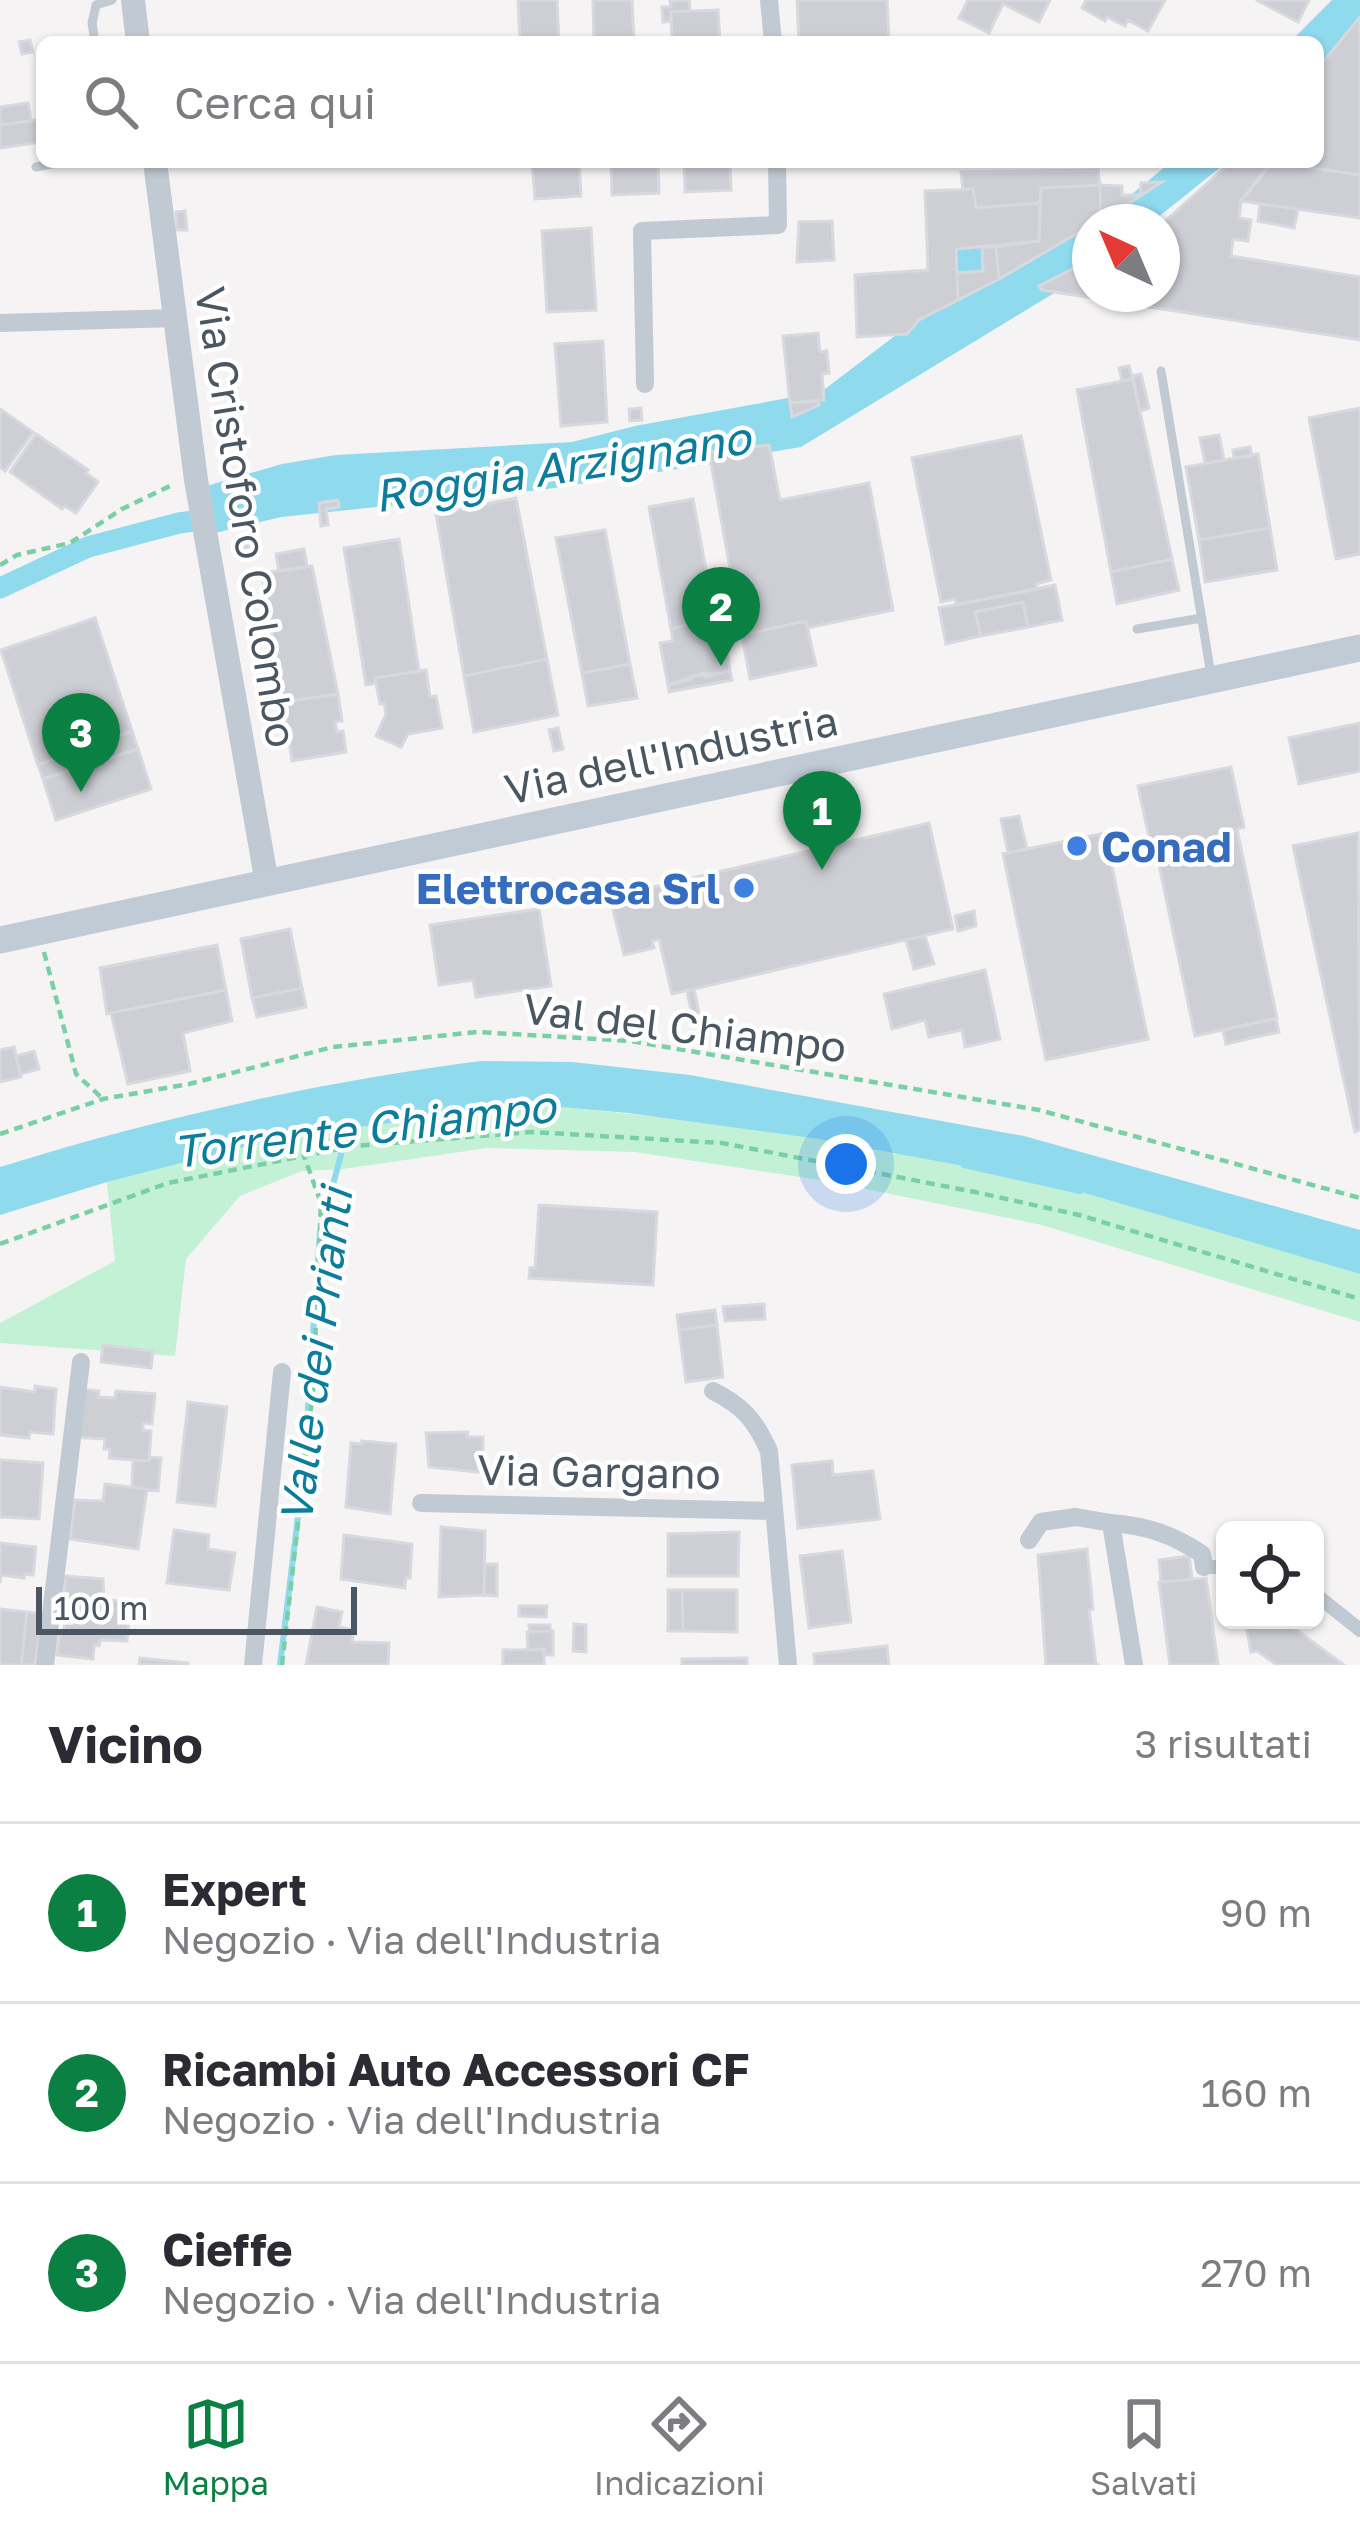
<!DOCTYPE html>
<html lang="it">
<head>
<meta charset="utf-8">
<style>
	:root { --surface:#fff; --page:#f2f2f3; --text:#2b2b33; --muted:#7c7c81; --line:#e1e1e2; --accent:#0b8043 }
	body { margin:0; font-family:"Golos Text",sans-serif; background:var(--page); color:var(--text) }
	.controls { position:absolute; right:36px; bottom:36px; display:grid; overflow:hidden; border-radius:18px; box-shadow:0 3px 9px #0004 }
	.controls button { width:108px; height:108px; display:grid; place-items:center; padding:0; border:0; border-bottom:3px solid var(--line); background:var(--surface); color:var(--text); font:60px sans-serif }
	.compass { position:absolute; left:1072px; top:204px; width:108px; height:108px; border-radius:50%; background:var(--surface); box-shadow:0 3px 9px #0004; rotate:316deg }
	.scale { position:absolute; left:36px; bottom:30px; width:321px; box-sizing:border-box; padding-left:12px; border:6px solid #4a5661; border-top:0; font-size:33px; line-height:42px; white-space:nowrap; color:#4a5661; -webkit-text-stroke:9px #fff; paint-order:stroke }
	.you { position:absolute; left:846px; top:1164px; width:42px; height:42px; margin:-30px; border:9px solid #fff; border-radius:50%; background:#1a73e8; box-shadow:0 0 0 18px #1a73e833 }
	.badge { display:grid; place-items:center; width:78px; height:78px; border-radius:50%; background:var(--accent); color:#fff; font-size:39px; font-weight:700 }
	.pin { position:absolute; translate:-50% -99px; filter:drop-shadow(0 3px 6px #0008) }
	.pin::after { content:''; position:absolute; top:63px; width:42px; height:36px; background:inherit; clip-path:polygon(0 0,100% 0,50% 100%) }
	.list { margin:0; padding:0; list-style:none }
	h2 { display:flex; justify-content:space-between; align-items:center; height:156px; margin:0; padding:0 48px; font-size:51px }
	h2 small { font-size:39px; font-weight:400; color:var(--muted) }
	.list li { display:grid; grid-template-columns:78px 1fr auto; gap:36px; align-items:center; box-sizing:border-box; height:180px; padding:0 48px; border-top:3px solid var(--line) }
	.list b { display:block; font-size:45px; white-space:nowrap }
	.list p { margin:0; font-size:39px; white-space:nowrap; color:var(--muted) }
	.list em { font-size:39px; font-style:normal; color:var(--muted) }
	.icon { flex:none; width:66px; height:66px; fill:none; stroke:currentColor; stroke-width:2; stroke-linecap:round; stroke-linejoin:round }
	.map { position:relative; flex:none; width:1360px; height:1665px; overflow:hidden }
	.search { position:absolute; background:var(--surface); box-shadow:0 3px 9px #0004; left:36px; right:36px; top:36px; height:132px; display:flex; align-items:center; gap:30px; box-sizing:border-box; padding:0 42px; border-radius:18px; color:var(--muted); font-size:45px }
	.sheet { height:696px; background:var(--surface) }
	nav { display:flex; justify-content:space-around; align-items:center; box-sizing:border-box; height:168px; border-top:3px solid var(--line); background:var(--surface); font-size:33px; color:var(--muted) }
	nav a { display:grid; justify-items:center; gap:6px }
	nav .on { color:var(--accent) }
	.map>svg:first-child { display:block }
	.green { fill:#c3f1d5 }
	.water { fill:#90daee }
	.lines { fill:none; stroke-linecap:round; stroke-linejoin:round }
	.stream { stroke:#90daee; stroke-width:6 }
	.canal { stroke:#90daee; stroke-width:21 }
	.building { fill:#cdcfd5; stroke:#d7d9de; stroke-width:3 }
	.path { stroke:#7ad0a6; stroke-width:4.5; stroke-dasharray:9 6; stroke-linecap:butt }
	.service { stroke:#c1cad2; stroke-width:9 }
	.pedestrian { stroke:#c1cad2; stroke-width:14 }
	.minor { stroke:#c1cad2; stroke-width:18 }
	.tertiary { stroke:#c1cad2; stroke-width:24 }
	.secondary { stroke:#c1cbd6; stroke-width:27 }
	.shop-dot { fill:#3f7fe0; stroke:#fff; stroke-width:4.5 }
	.labels { text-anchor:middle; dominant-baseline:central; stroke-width:9; stroke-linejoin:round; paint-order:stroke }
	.street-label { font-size:42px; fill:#4a5661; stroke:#fff }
	.shop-label { font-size:42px; font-weight:bold; fill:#366cbe; stroke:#fff; text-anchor:start }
	.water-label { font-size:45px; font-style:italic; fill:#0c7c9b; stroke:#fff }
</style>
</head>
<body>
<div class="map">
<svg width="1360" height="1665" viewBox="0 0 1360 1665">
	<rect width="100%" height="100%" fill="#f5f3f3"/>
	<!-- green -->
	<path class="green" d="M 537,1105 C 706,1120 879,1141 1044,1181 C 1150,1207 1255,1243 1360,1274 L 1360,1322 L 1042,1225 L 827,1181 L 635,1152 L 487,1148 L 343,1169 L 302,1171 L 240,1196 L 186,1259 L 175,1356 L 0,1343 L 0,1323 L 115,1261 L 107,1182 L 287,1136 Z"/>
	<!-- water -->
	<path class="water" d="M 1332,0 L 1360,0 L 1360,17 L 1318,68 L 1318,42 L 1290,42 Z
		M 1171,162 L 1227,162 L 1152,222 L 1098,222 Z
		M 1090,226 L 1090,260 L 1056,292 L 801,447 L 771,452 L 769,446 L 709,453 L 711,464 L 540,490 L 281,517 L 203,536 L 196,489 L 282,464 L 336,455 L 572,442 L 635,426 L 821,392 L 896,335 L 907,334 L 919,320 L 958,300 L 956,249 L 996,247 L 1000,278 Z
		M 481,1061 L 572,1062 L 690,1075 L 1024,1136 L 1360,1230 L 1360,1274 L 1044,1181 L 819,1139 L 628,1113 L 537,1105 L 287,1136 L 107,1182 L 0,1215 L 0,1167 C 157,1118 318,1082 481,1061 Z"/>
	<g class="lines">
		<!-- stream -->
		<path class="stream" d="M 964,1165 L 1080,1191
			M 280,1665 L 304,1467 L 320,1233 L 349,1125"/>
		<!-- canal -->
		<path class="canal" d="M 0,588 L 88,547 L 179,523 L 215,518"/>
	</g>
	<!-- building -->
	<path class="building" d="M 518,0 L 557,0 L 559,42 L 520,42 Z
		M 593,0 L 632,0 L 634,42 L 594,42 Z
		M 689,0 L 690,11 L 671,12 L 671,21 L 663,22 L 662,7 L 671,7 L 670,1 Z
		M 797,0 L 887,0 L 889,41 L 799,42 Z
		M 968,0 L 1050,0 L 1039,22 L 1003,4 L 989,33 L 959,18 Z
		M 1086,0 L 1165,0 L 1148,31 L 1128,20 L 1125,26 L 1107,17 L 1105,21 L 1082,8 Z
		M 1256,0 L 1309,0 L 1298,22 Z
		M 718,10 L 720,42 L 672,42 L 671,12 Z
		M 1360,17 L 1360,175 L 1273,162 L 1318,162 L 1318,68 Z
		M 30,40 L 33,52 L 22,54 L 19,42 Z
		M 28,103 L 31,121 L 0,125 L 0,107 Z
		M 42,119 L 42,142 L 0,148 L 0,125 Z
		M 532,162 L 579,162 L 581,196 L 535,199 Z
		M 611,162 L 658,162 L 659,193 L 612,195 Z
		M 684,162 L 730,162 L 731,190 L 685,192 Z
		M 1231,162 L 1271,162 L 1241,201 L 1239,218 L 1251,220 L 1248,241 L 1233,239 L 1231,256 L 1360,277 L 1360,340 L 1042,290 L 1039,286 L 1090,260 L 1090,294 L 1162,294 L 1162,224 Z
		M 1273,162 L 1360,175 L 1360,218 L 1241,201 Z
		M 1098,170 L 1100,185 L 1041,188 L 1040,203 L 976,208 L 973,189 L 963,190 L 961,172 Z
		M 1162,182 L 1142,195 L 1101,220 L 1100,185 L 1122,186 L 1122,195 L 1140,195 L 1141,183 Z
		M 1100,185 L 1101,220 L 1090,222 L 1090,226 L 999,279 L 996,247 L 1039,241 L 1041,188 Z
		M 973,189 L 976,208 L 1040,203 L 1039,241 L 956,249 L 958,300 L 919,320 L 907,334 L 857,337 L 855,275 L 928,270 L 925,191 Z
		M 1260,204 L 1298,209 L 1294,228 L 1258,221 Z
		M 185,211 L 187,230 L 177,230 L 176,212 Z
		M 832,221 L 834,260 L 797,262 L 799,222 Z
		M 591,228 L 596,310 L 547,312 L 542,231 Z
		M 982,247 L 996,247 L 999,279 L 958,300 L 957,273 L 983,271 Z
		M 818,333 L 820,352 L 827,351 L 829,373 L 822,374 L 824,400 L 790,403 L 783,336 Z
		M 603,341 L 607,422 L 561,426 L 555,344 Z
		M 1129,366 L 1133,379 L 1122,381 L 1119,368 Z
		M 1141,374 L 1149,408 L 1140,411 L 1132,376 Z
		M 1133,379 L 1172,559 L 1111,572 L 1077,390 Z
		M 818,401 L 819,405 L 792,417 L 790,403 Z
		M 641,408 L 642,420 L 630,421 L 629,409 Z
		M 1360,408 L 1360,554 L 1336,559 L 1309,418 Z
		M 0,409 L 33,432 L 5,471 L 0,467 Z
		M 36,434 L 88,470 L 86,473 L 98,482 L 76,513 L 65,506 L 62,509 L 10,472 Z
		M 1219,435 L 1224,460 L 1205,463 L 1200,438 Z
		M 1021,436 L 1051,580 L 1036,584 L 1037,589 L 956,605 L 955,599 L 941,602 L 912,458 Z
		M 769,445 L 780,500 L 869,483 L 893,610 L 807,628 L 806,621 L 742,635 L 709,452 Z
		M 1250,447 L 1252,456 L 1234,458 L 1233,450 Z
		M 1258,454 L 1270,528 L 1199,540 L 1186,467 Z
		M 516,498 L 547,659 L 464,676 L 436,514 Z
		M 693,499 L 717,630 L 694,635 L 692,624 L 671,629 L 649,507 Z
		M 338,500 L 339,507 L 326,509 L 328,525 L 321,526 L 319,503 Z
		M 1270,528 L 1277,570 L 1205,582 L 1199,540 Z
		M 605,530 L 630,664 L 582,673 L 556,538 Z
		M 256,533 L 258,545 L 245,548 L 242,536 Z
		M 399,539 L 419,671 L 375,678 L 376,683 L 366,685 L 344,548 Z
		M 304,549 L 307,567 L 279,571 L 276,554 Z
		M 1172,559 L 1179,590 L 1117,604 L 1111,572 Z
		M 312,566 L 338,694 L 283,702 L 262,573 Z
		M 1055,585 L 1062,620 L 1028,627 L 1023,602 L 975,612 L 981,636 L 946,644 L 939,608 Z
		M 1023,602 L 1028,627 L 981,636 L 975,612 Z
		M 95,618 L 132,731 L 38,765 L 1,650 Z
		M 806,621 L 816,665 L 750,679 L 742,635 Z
		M 692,624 L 694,635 L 723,629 L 730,671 L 705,677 L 704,673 L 668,685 L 660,643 L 673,641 L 671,629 Z
		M 547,659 L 558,715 L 474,732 L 464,676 Z
		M 630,664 L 637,698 L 588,706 L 582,673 Z
		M 426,670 L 430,697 L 436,696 L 442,728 L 408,734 L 401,747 L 376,736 L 386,714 L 384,703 L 380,704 L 375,678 Z
		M 730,671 L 732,680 L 669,692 L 668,685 L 692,679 L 692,676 Z
		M 338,694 L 342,721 L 335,722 L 337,732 L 343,731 L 346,752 L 292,761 L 283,702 Z
		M 1360,723 L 1360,771 L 1299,784 L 1289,738 Z
		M 558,728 L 563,749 L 554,751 L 549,730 Z
		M 132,731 L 138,749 L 43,779 L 38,765 Z
		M 138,749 L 151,789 L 56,820 L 43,779 Z
		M 1231,767 L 1244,827 L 1237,829 L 1277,1018 L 1195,1036 L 1155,846 L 1151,847 L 1138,786 Z
		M 1019,816 L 1027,849 L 1008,853 L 1001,819 Z
		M 929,823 L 953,929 L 672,994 L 659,939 L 652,941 L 654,948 L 624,955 L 610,897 Z
		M 1105,833 L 1148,1039 L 1046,1060 L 1003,854 Z
		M 1358,833 L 1360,1130 L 1355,1132 L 1293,846 Z
		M 539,909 L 551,986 L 476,997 L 473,980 L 439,985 L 430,925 Z
		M 974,911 L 976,926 L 958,931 L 955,916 Z
		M 290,929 L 302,988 L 252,998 L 241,939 Z
		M 925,936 L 934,964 L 914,969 L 906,940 Z
		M 217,945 L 226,990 L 107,1014 L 100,968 Z
		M 985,970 L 1000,1039 L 965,1047 L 962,1030 L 929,1037 L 925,1020 L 892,1029 L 884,994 Z
		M 302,988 L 306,1007 L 257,1017 L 252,998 Z
		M 694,989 L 700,1018 L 693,1020 L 687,991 Z
		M 226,990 L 232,1021 L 183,1033 L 190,1071 L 128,1084 L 111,1013 Z
		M 1276,1019 L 1279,1032 L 1226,1044 L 1223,1030 Z
		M 14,1047 L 21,1077 L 0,1082 L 0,1050 Z
		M 34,1051 L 39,1069 L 21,1074 L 16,1056 Z
		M 539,1205 L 657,1212 L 653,1285 L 529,1278 L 530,1268 L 535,1268 Z
		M 764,1304 L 765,1319 L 725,1321 L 723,1307 Z
		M 715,1310 L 717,1325 L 679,1330 L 677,1315 Z
		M 717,1325 L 723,1377 L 686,1382 L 679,1330 Z
		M 103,1345 L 153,1351 L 151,1368 L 101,1362 Z
		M 35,1386 L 56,1389 L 53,1434 L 30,1432 L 29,1438 L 0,1435 L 0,1387 L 35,1392 Z
		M 79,1389 L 99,1391 L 98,1397 L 115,1398 L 116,1391 L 155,1394 L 152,1424 L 143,1423 L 143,1430 L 151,1431 L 149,1461 L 109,1458 L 110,1449 L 104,1449 L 105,1439 L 75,1437 Z
		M 188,1402 L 227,1407 L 215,1506 L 177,1502 Z
		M 468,1432 L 467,1437 L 483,1437 L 483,1459 L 478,1459 L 478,1472 L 429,1467 L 426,1433 Z
		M 362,1441 L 396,1444 L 390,1514 L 346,1507 L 351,1443 L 362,1444 Z
		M 149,1457 L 161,1458 L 158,1491 L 132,1487 L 133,1460 L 149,1461 Z
		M 0,1460 L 43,1463 L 39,1519 L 0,1517 Z
		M 832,1461 L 833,1475 L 873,1471 L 880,1519 L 798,1528 L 792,1465 Z
		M 105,1484 L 147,1489 L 138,1549 L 70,1539 L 75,1500 L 103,1501 Z
		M 441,1527 L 485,1531 L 484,1595 L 439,1597 Z
		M 174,1530 L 209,1535 L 208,1549 L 235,1553 L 229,1590 L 167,1583 Z
		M 739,1532 L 738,1576 L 668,1576 L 668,1534 Z
		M 344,1535 L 412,1544 L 410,1578 L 406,1577 L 405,1588 L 341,1579 Z
		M 0,1543 L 36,1547 L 33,1575 L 25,1574 L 24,1578 L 1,1575 L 0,1583 Z
		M 1087,1549 L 1093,1609 L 1089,1610 L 1096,1664 L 1099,1665 L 1046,1665 L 1038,1555 Z
		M 842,1551 L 851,1622 L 809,1628 L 800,1556 Z
		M 1189,1556 L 1192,1579 L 1161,1582 L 1159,1560 Z
		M 485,1564 L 497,1564 L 497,1596 L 484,1595 Z
		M 65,1576 L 103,1579 L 104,1601 L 127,1600 L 126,1609 L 130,1609 L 127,1641 L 100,1640 L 99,1646 L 94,1645 L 93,1659 L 57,1655 L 60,1631 L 64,1632 Z
		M 1206,1578 L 1218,1665 L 1170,1665 L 1159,1582 Z
		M 668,1590 L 682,1590 L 683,1631 L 668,1631 Z
		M 682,1590 L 737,1590 L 737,1632 L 683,1631 Z
		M 519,1606 L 547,1606 L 546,1617 L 519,1616 Z
		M 317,1607 L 342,1612 L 339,1627 L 354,1630 L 352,1642 L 389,1643 L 388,1665 L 306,1665 Z
		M 0,1609 L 27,1612 L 21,1665 L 0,1665 Z
		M 27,1612 L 43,1614 L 35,1665 L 21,1665 Z
		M 1245,1620 L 1283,1620 L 1344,1665 L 1277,1665 L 1257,1651 L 1251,1652 Z
		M 574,1624 L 586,1625 L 586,1652 L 573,1651 Z
		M 529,1625 L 550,1625 L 550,1631 L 530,1632 Z
		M 553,1631 L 553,1655 L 544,1655 L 544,1649 L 528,1650 L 527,1632 Z
		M 887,1646 L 889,1665 L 815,1665 L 814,1654 Z
		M 544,1649 L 544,1665 L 503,1665 L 503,1650 Z
		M 140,1658 L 188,1663 L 188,1665 L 139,1665 Z
		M 747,1658 L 747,1665 L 682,1665 L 682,1659 Z"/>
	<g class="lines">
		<!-- path -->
		<path class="path" d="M 0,565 L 17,555 L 70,543 L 122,509 L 172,485
			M 44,952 L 76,1074 L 103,1099
			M 0,1134 L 103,1099 L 189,1084 L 333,1047 L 477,1032 L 631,1041 L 1039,1110 L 1360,1198
			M 0,1244 L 168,1183 L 354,1146 L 532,1132 L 722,1143 L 975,1192 L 1079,1215 L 1360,1299
			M 282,1665 L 313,1390 L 321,1203 L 304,1156"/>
		<!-- service -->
		<path class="service" d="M 95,42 L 92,23 L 96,5 L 112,0
			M 36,167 L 62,162
			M 1161,371 L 1211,675
			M 1137,629 L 1202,618"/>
		<!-- pedestrian -->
		<path class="pedestrian" d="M 1204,1567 L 1225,1567
			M 1315,1594 L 1360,1630"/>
		<!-- minor -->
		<path class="minor" d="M 769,0 L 773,42
			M 0,323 L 176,318
			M 645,384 L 642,231 L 778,225 L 777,162
			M 713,1391 C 743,1406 755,1420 769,1451 L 788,1665
			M 421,1503 L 774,1511
			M 1111,1523 C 1147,1526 1172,1534 1202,1554 L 1204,1567
			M 1029,1540 L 1041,1522 L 1076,1517 L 1111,1523 L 1134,1665
			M 45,1665 L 81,1362
			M 253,1665 L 282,1372"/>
		<!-- tertiary -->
		<path class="tertiary" d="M 133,0 L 138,42
			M 155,162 L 196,480 L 267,883"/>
		<!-- secondary -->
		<path class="secondary" d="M 0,940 L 1360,648"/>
	</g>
	<!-- markers -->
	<g class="shop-dot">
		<circle cx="1077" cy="846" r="12"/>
		<circle cx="744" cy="888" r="12"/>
	</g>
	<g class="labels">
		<!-- street labels -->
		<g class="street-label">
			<text transform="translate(247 517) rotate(81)">Via Cristoforo Colombo</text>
			<text transform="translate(671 754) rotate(-12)">Via dell'Industria</text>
			<text transform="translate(685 1027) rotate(7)">Val del Chiampo</text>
			<text transform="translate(599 1471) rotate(1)">Via Gargano</text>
		</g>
		<!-- shop labels -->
		<g class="shop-label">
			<text x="1101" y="846">Conad</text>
			<text x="720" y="888" text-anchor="end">Elettrocasa Srl</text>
		</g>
		<!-- water labels -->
		<g class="water-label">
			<text transform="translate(562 466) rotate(-9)">Roggia Arzignano</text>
			<text transform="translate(364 1128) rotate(-7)">Torrente Chiampo</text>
			<text transform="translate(315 1356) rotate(-83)">Valle dei Prianti</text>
		</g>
	</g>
</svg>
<div class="controls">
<button><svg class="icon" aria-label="locate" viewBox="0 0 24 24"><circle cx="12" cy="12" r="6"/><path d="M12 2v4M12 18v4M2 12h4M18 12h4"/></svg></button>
</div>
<svg class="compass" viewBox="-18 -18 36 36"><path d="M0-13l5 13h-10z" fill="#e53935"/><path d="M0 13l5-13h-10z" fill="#7c7c81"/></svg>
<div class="scale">100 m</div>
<div class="you"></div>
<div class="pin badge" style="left:822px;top:870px">1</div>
<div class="pin badge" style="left:721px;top:666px">2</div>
<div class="pin badge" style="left:81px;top:792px">3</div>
<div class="search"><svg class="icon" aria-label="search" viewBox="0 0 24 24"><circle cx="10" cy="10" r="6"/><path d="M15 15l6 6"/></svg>Cerca qui</div>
</div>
<section class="sheet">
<h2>Vicino<small>3 risultati</small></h2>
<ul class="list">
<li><span class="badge">1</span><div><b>Expert</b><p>Negozio · Via dell'Industria</p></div><em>90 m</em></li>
<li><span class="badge">2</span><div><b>Ricambi Auto Accessori CF</b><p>Negozio · Via dell'Industria</p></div><em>160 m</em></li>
<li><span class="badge">3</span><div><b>Cieffe</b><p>Negozio · Via dell'Industria</p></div><em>270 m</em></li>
</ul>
</section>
<nav>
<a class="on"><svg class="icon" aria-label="map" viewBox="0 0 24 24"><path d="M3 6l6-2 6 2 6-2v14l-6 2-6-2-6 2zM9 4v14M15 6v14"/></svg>Mappa</a>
<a><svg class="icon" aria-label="directions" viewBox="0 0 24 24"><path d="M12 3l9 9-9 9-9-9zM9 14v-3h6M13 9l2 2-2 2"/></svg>Indicazioni</a>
<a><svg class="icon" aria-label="saved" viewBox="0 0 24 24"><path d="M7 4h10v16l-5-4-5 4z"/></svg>Salvati</a>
</nav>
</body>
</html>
